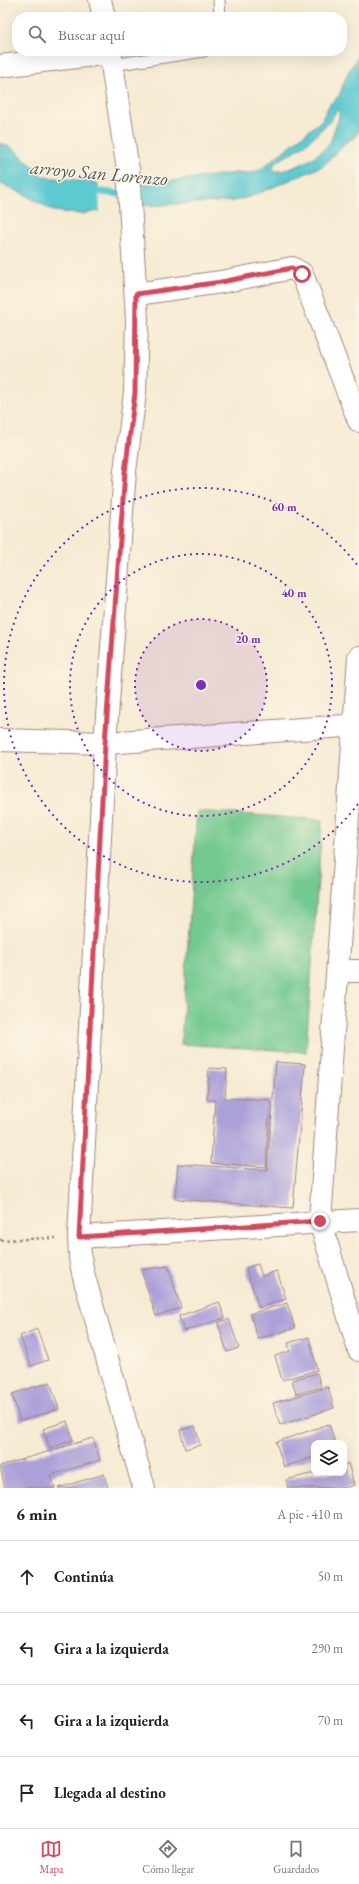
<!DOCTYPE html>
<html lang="es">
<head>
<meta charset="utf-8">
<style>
	:root { --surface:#fff; --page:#f6f6f6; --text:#222; --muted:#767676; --line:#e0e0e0; --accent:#d1495b }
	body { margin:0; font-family:"EB Garamond",serif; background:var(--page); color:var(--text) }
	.controls { position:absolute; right:12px; bottom:12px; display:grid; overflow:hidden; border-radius:8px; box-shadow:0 4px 16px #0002 }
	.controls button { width:36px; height:36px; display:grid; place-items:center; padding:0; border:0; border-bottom:1px solid var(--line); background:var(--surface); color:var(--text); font:20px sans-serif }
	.stop { position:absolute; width:12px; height:12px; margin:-9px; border:3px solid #d1495b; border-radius:50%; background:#fff }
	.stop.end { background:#d1495b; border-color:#fff; box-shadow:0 1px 4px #0008 }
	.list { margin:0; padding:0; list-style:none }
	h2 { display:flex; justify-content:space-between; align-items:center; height:52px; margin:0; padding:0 16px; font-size:17px }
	h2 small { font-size:13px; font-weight:400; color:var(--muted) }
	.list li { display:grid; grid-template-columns:26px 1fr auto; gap:12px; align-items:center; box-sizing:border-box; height:72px; padding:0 16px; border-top:1px solid var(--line) }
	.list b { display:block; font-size:15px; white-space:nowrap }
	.list em { font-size:13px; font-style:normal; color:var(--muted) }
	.icon { flex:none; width:22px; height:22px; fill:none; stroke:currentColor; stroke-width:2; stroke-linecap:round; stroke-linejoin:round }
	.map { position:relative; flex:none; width:359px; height:1488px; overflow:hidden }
	.search { position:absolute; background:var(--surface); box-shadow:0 4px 16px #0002; left:12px; right:12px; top:12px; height:44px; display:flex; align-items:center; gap:10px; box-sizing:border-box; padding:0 14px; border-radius:16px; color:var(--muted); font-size:15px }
	.sheet { height:340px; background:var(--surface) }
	nav { display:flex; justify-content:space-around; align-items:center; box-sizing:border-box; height:56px; border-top:1px solid var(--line); background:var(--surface); font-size:11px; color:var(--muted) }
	nav a { display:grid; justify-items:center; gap:2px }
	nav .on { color:var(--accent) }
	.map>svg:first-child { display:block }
	.green { fill:#73c98f; stroke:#5e745d }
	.water { fill:#5dcad1; stroke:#54747e; fill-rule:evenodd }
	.pier { fill:#f6ebd3 }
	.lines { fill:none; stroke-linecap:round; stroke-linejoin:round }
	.stream { stroke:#5dcad1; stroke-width:7 }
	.building { fill:#aca0d9 }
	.service-casing { stroke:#a0857f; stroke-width:13 }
	.minor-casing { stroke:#a0857f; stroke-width:24 }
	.tertiary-casing { stroke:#a0857f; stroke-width:24 }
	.path { stroke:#a0857f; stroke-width:2.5; stroke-dasharray:3 3; stroke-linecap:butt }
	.service { stroke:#fff; stroke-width:11 }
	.minor { stroke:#fff; stroke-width:22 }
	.tertiary { stroke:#fff; stroke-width:22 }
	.route { stroke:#d1495b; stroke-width:5 }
	.ring { fill:none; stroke:#7b2cbf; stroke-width:2; stroke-dasharray:2 4 }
	.labels { text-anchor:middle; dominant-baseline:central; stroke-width:3; stroke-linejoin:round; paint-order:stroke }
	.water-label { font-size:19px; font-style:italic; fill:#50525d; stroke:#fcf5e5 }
	.centre { fill:#7b2cbf; stroke:#fcf5e5; stroke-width:2 }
	.ring-label { font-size:12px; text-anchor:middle; font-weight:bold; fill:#7b2cbf; stroke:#fcf5e5; stroke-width:3; stroke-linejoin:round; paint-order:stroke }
</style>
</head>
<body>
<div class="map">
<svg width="359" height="1488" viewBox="0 0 359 1488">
	<rect width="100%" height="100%" fill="#fcf5e5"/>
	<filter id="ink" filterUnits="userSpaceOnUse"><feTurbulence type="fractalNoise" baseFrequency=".025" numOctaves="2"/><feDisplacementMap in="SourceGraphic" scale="8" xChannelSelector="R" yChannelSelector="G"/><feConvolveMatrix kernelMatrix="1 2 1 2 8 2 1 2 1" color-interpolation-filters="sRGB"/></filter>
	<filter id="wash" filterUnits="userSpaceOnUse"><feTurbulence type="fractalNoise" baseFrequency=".012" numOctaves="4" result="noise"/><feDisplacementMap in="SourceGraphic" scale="16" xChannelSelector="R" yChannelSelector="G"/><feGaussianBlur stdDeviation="0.9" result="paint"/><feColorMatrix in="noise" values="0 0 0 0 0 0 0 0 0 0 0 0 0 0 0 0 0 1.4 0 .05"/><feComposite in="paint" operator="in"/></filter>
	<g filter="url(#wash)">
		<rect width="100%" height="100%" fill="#f6ebd3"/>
		<!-- green -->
		<path class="green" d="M 197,811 L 322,820 L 306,1052 L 181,1044 Z"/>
		<!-- water -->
		<path class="water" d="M 359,55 L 359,130 L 355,137 L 346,142 L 323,166 L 252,196 L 233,201 L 142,206 L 141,185 L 236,173 L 247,174 L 260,170 L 321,121 L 330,104 L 339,96 L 348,72 ZM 338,108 C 341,115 338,121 335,128 C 333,133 332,141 328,145 C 315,159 292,172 273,171 L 273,167 L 275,163 L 306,144 L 330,121 Z
			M 0,143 L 14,149 L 44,177 L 87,181 L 111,187 L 111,209 L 81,214 L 54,211 L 20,192 L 0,184 Z"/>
		<!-- pier -->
		<path class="pier" d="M 99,182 L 113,186 L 112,211 L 100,213 Z"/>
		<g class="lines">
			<!-- stream -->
			<path class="stream" d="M 102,192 L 128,195"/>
		</g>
		<g id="blocks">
			<!-- building -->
			<path class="building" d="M 276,1062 L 305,1064 L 293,1208 L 175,1199 L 178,1164 L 267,1170 Z
				M 209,1068 L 227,1069 L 225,1098 L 270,1100 L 266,1167 L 211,1163 L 215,1100 L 207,1100 Z
				M 258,1264 L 262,1276 L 277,1271 L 286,1299 L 259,1308 L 246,1268 Z
				M 168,1266 L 181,1308 L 156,1316 L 141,1270 Z
				M 219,1302 L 225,1318 L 184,1331 L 179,1316 Z
				M 287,1303 L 295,1328 L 258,1339 L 250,1314 Z
				M 229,1319 L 239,1348 L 227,1352 L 218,1323 Z
				M 37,1329 L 48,1360 L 31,1366 L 20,1336 Z
				M 309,1337 L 317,1370 L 282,1380 L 275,1356 L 290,1351 L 288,1343 Z
				M 317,1373 L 321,1387 L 296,1394 L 292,1380 Z
				M 50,1382 L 59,1409 L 20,1421 L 12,1394 Z
				M 328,1387 L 334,1408 L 280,1425 L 273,1403 Z
				M 67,1421 L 73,1440 L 50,1448 L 43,1429 Z
				M 329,1424 L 335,1443 L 314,1443 L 314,1457 L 284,1467 L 276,1442 Z
				M 195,1426 L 200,1445 L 185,1449 L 180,1430 Z
				M 93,1438 L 100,1460 L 51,1475 L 55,1488 L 5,1488 L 0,1466 Z
				M 348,1463 L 354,1485 L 344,1488 L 288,1488 L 286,1480 L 314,1473 L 344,1473 L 344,1465 Z
				M 104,1474 L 108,1488 L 58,1488 Z"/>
		</g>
	</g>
	<g filter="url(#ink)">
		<use href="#blocks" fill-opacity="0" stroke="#a0857f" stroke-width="1"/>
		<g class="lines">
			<defs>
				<path id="service" d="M 219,0 L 220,17
					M 112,65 L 204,51"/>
				<path id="minor" d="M 0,66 L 111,53
					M 136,294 L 221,282 L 292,268 L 302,274 L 359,421
					M 359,657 L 320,1221 L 359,1350
					M 0,740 L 105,743 L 359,725
					M 338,971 L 359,971
					M 79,1237 L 359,1220"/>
				<path id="tertiary" d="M 100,0 L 104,17
					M 110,51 L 128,170 L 137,320 L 135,393 L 125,471 L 105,743 L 79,1237 L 80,1258 L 84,1277 L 144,1488"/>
			</defs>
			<!-- service casing -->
			<use href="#service" class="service-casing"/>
			<!-- minor casing -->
			<use href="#minor" class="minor-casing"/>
			<!-- tertiary casing -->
			<use href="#tertiary" class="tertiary-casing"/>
			<!-- path -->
			<path class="path" d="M 0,1240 L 56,1238"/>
			<!-- service -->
			<use href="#service" class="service"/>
			<!-- minor -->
			<use href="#minor" class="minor"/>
			<!-- tertiary -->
			<use href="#tertiary" class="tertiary"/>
		</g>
	</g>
	<g class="lines" filter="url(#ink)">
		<!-- route -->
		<path class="route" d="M 302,274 L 292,268 L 221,282 L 136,294 L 135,393 L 125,472 L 105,743 L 79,1237 L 320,1221"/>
	</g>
	<!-- distance rings -->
	<circle cx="201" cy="685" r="66" fill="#7b2cbf" fill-opacity=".12"/>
	<g class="ring">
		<circle cx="201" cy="685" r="66"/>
		<circle cx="201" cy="685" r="131"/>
		<path d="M358 804A197 197 0 1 1 358 566"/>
	</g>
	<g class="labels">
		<!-- water labels -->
		<g class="water-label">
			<text transform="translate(99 173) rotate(5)">arroyo San Lorenzo</text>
		</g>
	</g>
	<circle cx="201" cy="685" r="6" class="centre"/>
	<g class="ring-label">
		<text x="284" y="511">60 m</text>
		<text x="294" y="597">40 m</text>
		<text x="248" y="643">20 m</text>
	</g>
</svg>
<div class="controls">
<button><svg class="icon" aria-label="layers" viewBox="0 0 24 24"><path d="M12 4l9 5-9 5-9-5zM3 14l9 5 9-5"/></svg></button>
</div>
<div class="stop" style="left:302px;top:274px"></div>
<div class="stop end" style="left:320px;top:1221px"></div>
<div class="search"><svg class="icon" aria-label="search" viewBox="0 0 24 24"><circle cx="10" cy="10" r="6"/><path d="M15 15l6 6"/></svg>Buscar aquí</div>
</div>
<section class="sheet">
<h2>6 min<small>A pie · 410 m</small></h2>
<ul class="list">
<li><svg class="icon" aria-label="ahead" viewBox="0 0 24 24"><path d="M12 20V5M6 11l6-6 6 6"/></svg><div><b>Continúa</b></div><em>50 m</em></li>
<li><svg class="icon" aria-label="left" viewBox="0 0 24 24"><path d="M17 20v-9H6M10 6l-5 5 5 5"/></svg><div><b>Gira a la izquierda</b></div><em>290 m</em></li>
<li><svg class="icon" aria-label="left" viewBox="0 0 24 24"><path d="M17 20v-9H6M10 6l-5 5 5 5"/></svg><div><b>Gira a la izquierda</b></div><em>70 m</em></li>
<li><svg class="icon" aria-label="arrive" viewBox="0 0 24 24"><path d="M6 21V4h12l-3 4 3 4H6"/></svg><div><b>Llegada al destino</b></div></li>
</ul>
</section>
<nav>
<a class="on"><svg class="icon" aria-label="map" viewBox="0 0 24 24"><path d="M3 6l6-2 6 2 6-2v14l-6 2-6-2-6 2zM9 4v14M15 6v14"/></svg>Mapa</a>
<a><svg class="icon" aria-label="directions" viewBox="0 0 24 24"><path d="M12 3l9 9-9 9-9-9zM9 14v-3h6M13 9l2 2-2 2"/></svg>Cómo llegar</a>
<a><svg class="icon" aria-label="saved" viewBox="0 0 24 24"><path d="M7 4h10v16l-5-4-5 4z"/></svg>Guardados</a>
</nav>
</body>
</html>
